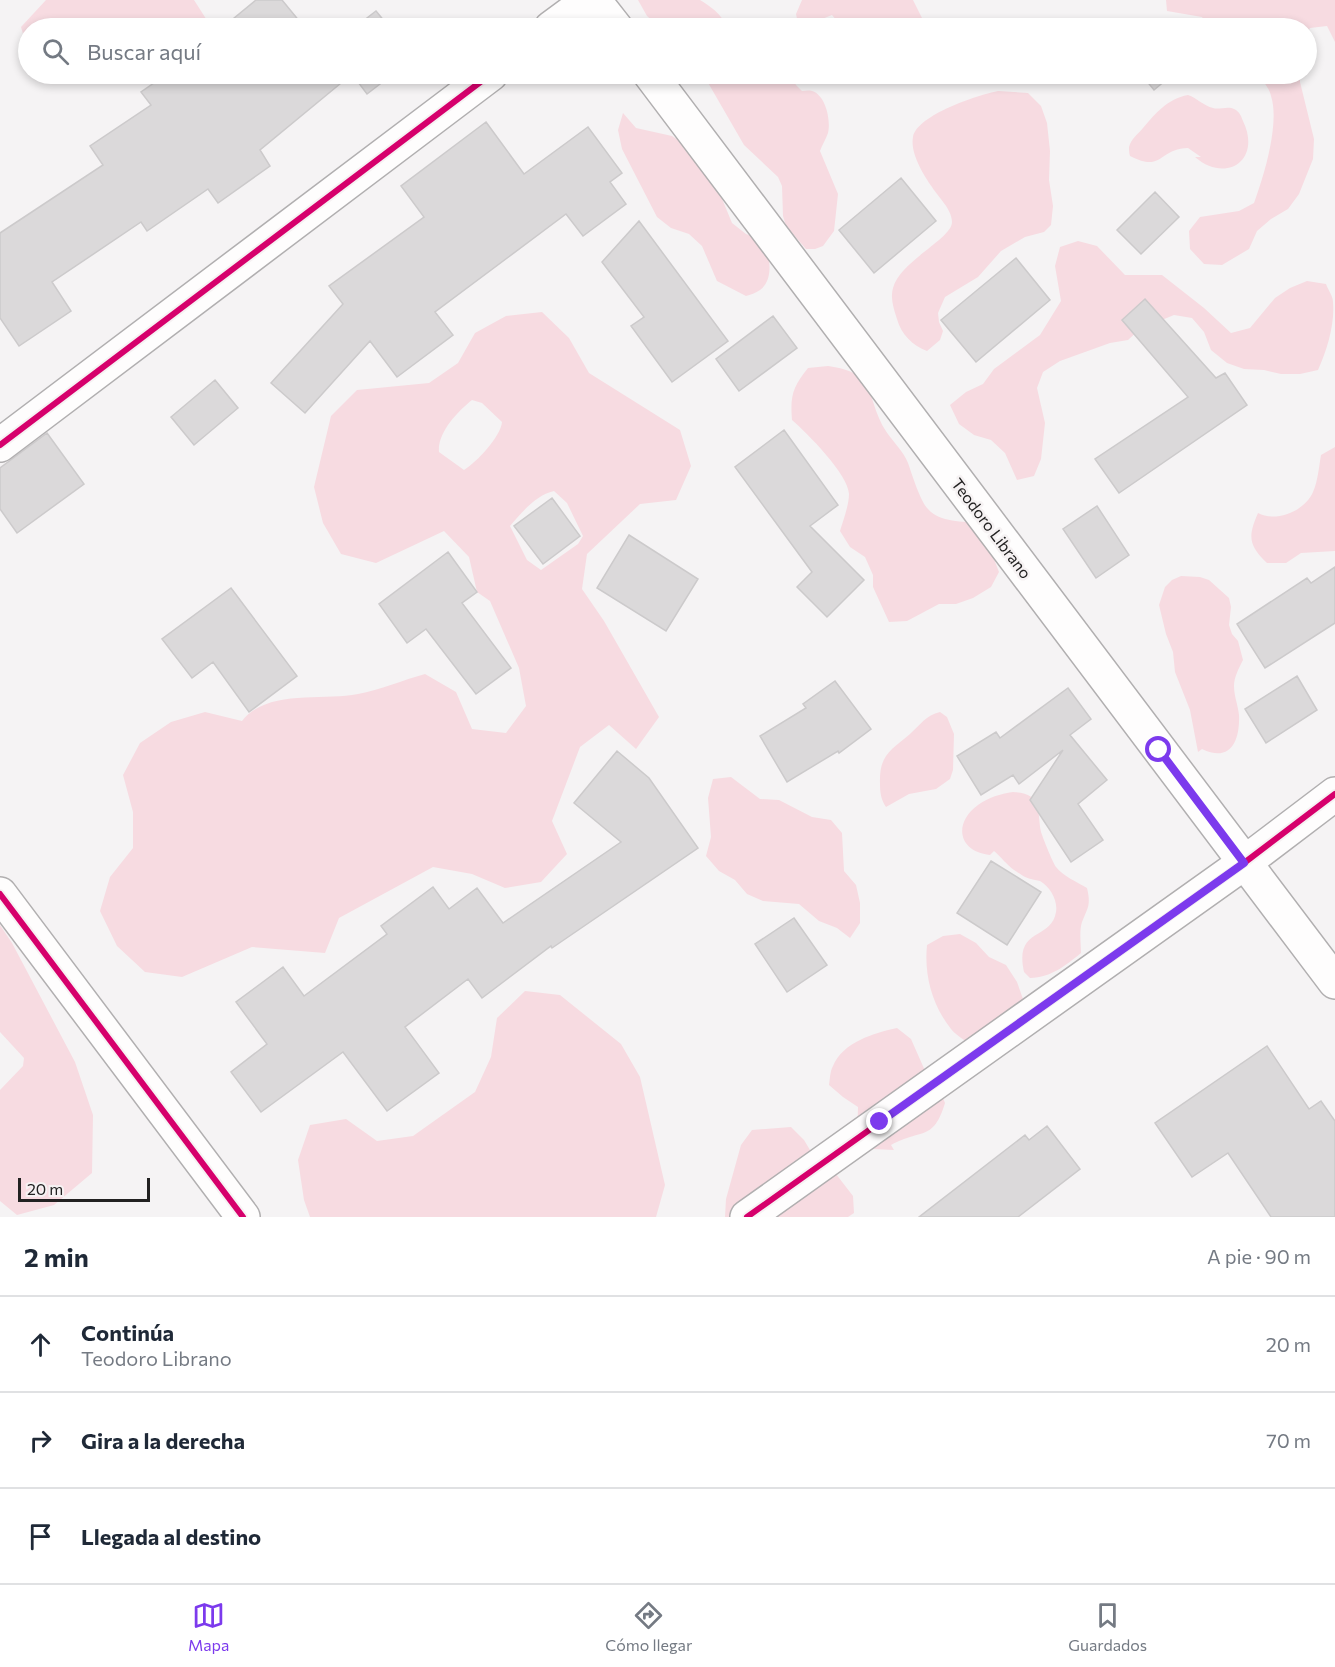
<!DOCTYPE html>
<html lang="es">
<head>
<meta charset="utf-8">
<style>
	:root { --surface:#fff; --page:#f2f2f3; --text:#1f2937; --muted:#747a83; --line:#e0e1e3; --accent:#7c3aed }
	body { margin:0; font-family:Commissioner,sans-serif; background:var(--page); color:var(--text) }
	.scale { position:absolute; left:18px; bottom:15px; width:132px; box-sizing:border-box; padding-left:6px; border:3px solid #222121; border-top:0; font-size:16px; line-height:21px; white-space:nowrap; color:#222121; -webkit-text-stroke:4px #f6f2f3; paint-order:stroke }
	.stop { position:absolute; width:18px; height:18px; margin:-14px; border:4px solid #7c3aed; border-radius:50%; background:#fff }
	.stop.end { background:#7c3aed; border-color:#fff; box-shadow:0 2px 6px #0008 }
	.list { margin:0; padding:0; list-style:none }
	h2 { display:flex; justify-content:space-between; align-items:center; height:78px; margin:0; padding:0 24px; font-size:26px }
	h2 small { font-size:20px; font-weight:400; color:var(--muted) }
	.list li { display:grid; grid-template-columns:39px 1fr auto; gap:18px; align-items:center; box-sizing:border-box; height:96px; padding:0 24px; border-top:2px solid var(--line) }
	.list b { display:block; font-size:22px; white-space:nowrap }
	.list p { margin:0; font-size:20px; white-space:nowrap; color:var(--muted) }
	.list em { font-size:20px; font-style:normal; color:var(--muted) }
	.icon { flex:none; width:33px; height:33px; fill:none; stroke:currentColor; stroke-width:2; stroke-linecap:round; stroke-linejoin:round }
	.map { position:relative; flex:none; width:1335px; height:1217px; overflow:hidden }
	.search { position:absolute; background:var(--surface); box-shadow:0 3px 9px #0003; left:18px; right:18px; top:18px; height:66px; display:flex; align-items:center; gap:15px; box-sizing:border-box; padding:0 21px; border-radius:33px; color:var(--muted); font-size:22px }
	.sheet { height:366px; background:var(--surface) }
	nav { display:flex; justify-content:space-around; align-items:center; box-sizing:border-box; height:84px; border-top:2px solid var(--line); background:var(--surface); font-size:16px; color:var(--muted) }
	nav a { display:grid; justify-items:center; gap:3px }
	nav .on { color:var(--accent) }
	.map>svg:first-child { display:block }
	.green { fill:#f7dbe1; fill-rule:evenodd }
	.building { fill:#dbd9da; stroke:#cccacb; stroke-width:1.5 }
	.lines { fill:none; stroke-linecap:round; stroke-linejoin:round }
	.minor-casing { stroke:#b1afb0; stroke-width:36 }
	.major-casing { stroke:#b1afb0; stroke-width:36 }
	.minor { stroke:#fefdfd; stroke-width:33 }
	.major { stroke:#fefdfd; stroke-width:33 }
	.cycleway-casing { stroke:#f6f2f3; stroke-width:10 }
	.cycleway { stroke:#d6006c; stroke-width:6 }
	.route { stroke:#7c3aed; stroke-width:8 }
	.labels { text-anchor:middle; dominant-baseline:central; stroke-width:5; stroke-linejoin:round; paint-order:stroke }
	.street-label { font-size:16px; fill:#222121; stroke:#f6f2f3 }
</style>
</head>
<body>
<div class="map">
<svg width="1335" height="1217" viewBox="0 0 1335 1217">
	<rect width="100%" height="100%" fill="#f5f3f4"/>
	<!-- green -->
	<path class="green" d="M 46,0 L 194,0 L 210,25 L 208,28 L 28,28 L 28,51 L 21,27 Z
		M 638,0 L 700,0 C 711,7 721,13 726,26 L 725,28 L 661,28 L 647,16 Z
		M 802,0 L 913,0 L 927,28 L 843,28 L 832,15 L 807,25 L 798,23 L 796,14 Z
		M 1166,0 L 1335,0 L 1335,42 L 1327,26 L 1310,28 L 1307,33 L 1306,28 L 1207,28 L 1202,17 L 1167,11 Z
		M 703,74 L 790,74 L 796,85 L 802,91 C 805,91 808,90 812,91 C 826,95 831,121 828,133 C 826,139 822,145 820,151 L 838,194 L 834,231 L 823,246 L 815,249 L 806,249 L 786,226 L 783,216 L 782,186 L 778,177 L 744,145 Z
		M 1243,74 L 1300,74 L 1300,82 L 1314,139 L 1313,159 L 1299,194 L 1288,209 L 1271,219 L 1257,231 L 1249,249 L 1222,265 L 1204,264 L 1190,249 L 1189,231 L 1200,217 L 1239,211 L 1254,203 C 1264,176 1280,123 1271,96 C 1270,90 1265,84 1262,79 Z
		M 998,91 L 1028,93 L 1041,106 L 1047,123 L 1050,151 L 1049,180 L 1053,206 L 1051,225 L 1044,232 L 1025,237 L 1001,251 L 978,277 L 945,297 L 938,313 L 939,322 L 943,331 L 940,340 L 927,351 C 913,346 901,334 897,319 C 894,310 890,298 893,288 C 900,261 952,239 952,222 C 952,209 938,197 932,187 C 923,174 910,153 913,137 C 917,115 978,95 998,91 Z
		M 1188,95 C 1197,98 1204,106 1213,108 C 1220,110 1229,105 1236,110 C 1240,113 1241,116 1243,121 C 1262,160 1226,184 1195,157 L 1201,157 L 1188,148 C 1158,149 1163,173 1130,156 C 1129,153 1129,150 1129,147 C 1131,139 1138,134 1143,128 C 1156,113 1167,99 1188,95 Z
		M 623,113 L 636,128 L 672,136 L 702,156 L 711,172 L 732,223 L 746,234 L 764,240 C 769,255 775,279 760,290 C 756,293 750,295 746,296 L 717,281 L 702,246 L 689,234 L 671,228 L 657,217 L 622,149 L 618,130 Z
		M 1078,241 L 1097,246 L 1125,275 L 1162,275 L 1204,308 L 1231,333 L 1250,328 L 1275,298 L 1290,288 L 1307,281 L 1326,284 C 1328,290 1333,296 1333,302 C 1335,324 1327,350 1318,370 L 1300,374 L 1281,374 L 1264,370 L 1244,369 L 1227,363 L 1211,350 L 1204,332 L 1192,318 L 1174,315 L 1140,329 L 1128,340 L 1110,343 L 1060,361 L 1043,372 L 1037,388 L 1045,423 L 1041,459 L 1034,476 L 1017,480 L 1005,453 L 991,440 L 974,435 L 959,424 L 950,405 L 966,392 L 983,384 L 994,369 L 1040,335 L 1061,301 L 1055,266 L 1060,247 Z
		M 542,312 L 569,338 L 589,373 L 680,430 L 691,466 L 676,500 L 640,504 L 587,554 L 582,589 L 604,621 L 659,717 L 636,749 L 609,725 L 580,747 L 552,821 L 567,854 L 541,882 L 505,888 L 472,874 L 433,867 L 339,918 L 325,953 L 252,947 L 182,977 L 145,972 L 117,946 L 100,911 L 110,877 L 133,848 L 133,812 L 123,775 L 140,743 L 171,722 L 205,712 L 242,721 C 267,689 322,701 358,694 C 380,690 403,680 425,674 L 456,692 L 472,729 L 506,733 L 526,706 L 519,668 L 490,601 L 477,592 L 469,557 L 444,531 L 376,563 L 341,554 L 323,523 L 314,487 L 331,416 L 357,390 L 429,383 L 458,363 L 475,333 L 506,316 ZM 472,400 L 482,403 L 502,422 C 501,436 477,462 464,470 L 439,452 C 437,433 458,411 472,400 ZM 554,491 L 567,503 L 583,536 L 578,544 L 541,570 L 527,560 L 510,526 C 522,512 536,495 554,491 Z
		M 828,366 C 877,373 865,393 884,428 C 891,440 903,450 908,463 C 912,474 920,501 928,509 C 940,523 963,521 980,523 L 999,572 L 991,587 L 973,598 L 956,604 L 939,604 L 907,621 L 889,622 L 873,587 L 873,575 L 865,557 L 850,547 L 840,531 C 843,521 849,505 849,494 C 848,474 807,433 792,420 C 790,395 793,387 808,368 Z
		M 1335,447 L 1335,551 L 1301,553 L 1286,563 L 1267,563 C 1248,545 1248,536 1258,513 C 1276,523 1305,511 1313,492 C 1318,481 1319,466 1321,455 Z
		M 1181,576 L 1200,577 L 1209,580 L 1229,598 L 1231,607 L 1229,625 L 1232,634 L 1238,641 L 1243,660 C 1239,668 1234,677 1234,686 C 1234,696 1238,705 1239,715 C 1240,740 1231,763 1202,749 L 1198,752 L 1190,710 L 1175,672 L 1173,652 L 1166,634 L 1159,605 L 1165,587 L 1172,580 Z
		M 940,712 L 947,717 L 954,734 L 953,770 L 950,779 L 936,789 L 909,794 L 886,807 C 881,800 880,792 880,784 C 879,755 890,751 910,734 C 920,725 926,715 940,712 Z
		M 731,777 L 760,799 L 779,800 L 812,817 L 831,820 L 842,833 L 844,871 L 856,885 L 860,903 L 860,923 L 850,938 L 837,928 L 819,921 L 799,904 L 763,901 L 747,894 L 735,880 L 719,871 L 706,856 L 711,837 L 708,798 L 713,779 Z
		M 1013,792 C 1043,793 1037,811 1041,832 C 1043,838 1052,861 1056,867 C 1063,876 1077,882 1087,888 C 1091,905 1088,907 1082,922 C 1079,931 1081,944 1081,953 C 1065,966 1052,977 1030,978 L 1024,972 C 1014,927 1051,941 1056,912 C 1058,900 1050,887 1040,881 C 1037,880 1033,880 1031,879 C 1025,878 1019,873 1014,870 C 1007,865 1001,857 994,851 L 990,855 C 958,852 953,823 978,805 C 989,797 1000,794 1013,792 Z
		M 0,925 L 12,943 L 75,1062 L 93,1115 L 92,1173 L 54,1205 L 17,1215 L 0,1201 L 0,1090 L 23,1066 L 24,1058 L 0,1032 Z
		M 960,934 L 976,943 L 989,957 L 1006,965 L 1017,982 L 1030,1019 L 981,1051 C 972,1044 957,1037 951,1029 C 932,1005 924,975 927,945 L 943,936 Z
		M 525,991 L 560,995 L 621,1044 L 640,1077 L 665,1185 L 656,1217 L 310,1217 L 304,1200 L 298,1160 L 310,1125 L 346,1119 L 377,1141 L 413,1136 L 475,1092 L 491,1057 L 497,1018 Z
		M 897,1028 L 911,1039 L 926,1073 L 938,1086 L 945,1103 C 933,1142 922,1128 891,1145 L 894,1150 L 874,1149 L 857,1144 L 858,1107 L 843,1097 L 829,1085 C 830,1079 830,1071 833,1066 C 843,1042 874,1033 897,1028 Z
		M 791,1127 L 804,1140 L 813,1155 L 829,1165 L 853,1196 L 854,1213 L 848,1217 L 725,1217 L 726,1199 L 741,1145 L 752,1130 Z"/>
	<!-- building -->
	<path class="building" d="M 256,0 L 282,0 L 305,28 L 222,28 Z
		M 376,11 L 390,28 L 354,28 Z
		M 167,74 L 393,74 L 367,94 L 352,74 L 260,150 L 270,166 L 218,203 L 208,189 L 147,231 L 141,222 L 52,282 L 71,311 L 19,346 L 0,318 L 0,233 L 103,165 L 90,146 L 151,105 L 141,92 Z
		M 1141,74 L 1173,74 L 1154,90 Z
		M 486,122 L 524,174 L 588,127 L 622,173 L 610,182 L 626,204 L 583,236 L 566,214 L 435,312 L 453,335 L 397,377 L 370,341 L 305,413 L 271,383 L 343,304 L 329,286 L 424,217 L 401,186 Z
		M 901,178 L 936,221 L 874,273 L 839,230 Z
		M 1155,192 L 1179,217 L 1141,254 L 1117,230 Z
		M 639,221 L 728,341 L 672,382 L 631,326 L 644,317 L 602,262 Z
		M 1016,258 L 1050,300 L 976,362 L 941,320 Z
		M 1145,299 L 1216,378 L 1225,373 L 1247,405 L 1119,493 L 1095,459 L 1188,397 L 1122,320 Z
		M 773,316 L 797,348 L 739,391 L 716,359 Z
		M 215,380 L 238,408 L 194,445 L 171,417 Z
		M 784,430 L 838,505 L 810,526 L 864,580 L 827,617 L 797,587 L 812,572 L 735,467 Z
		M 47,433 L 84,484 L 17,533 L 0,509 L 0,468 Z
		M 552,498 L 580,536 L 543,564 L 514,526 Z
		M 1097,506 L 1129,555 L 1096,578 L 1063,529 Z
		M 629,535 L 698,579 L 666,631 L 597,588 Z
		M 448,552 L 477,592 L 462,603 L 511,668 L 476,694 L 426,629 L 407,643 L 379,604 Z
		M 1335,567 L 1335,623 L 1265,668 L 1237,624 L 1307,578 L 1311,583 Z
		M 231,588 L 297,676 L 249,712 L 213,662 L 192,678 L 162,639 Z
		M 1297,676 L 1317,710 L 1266,743 L 1245,709 Z
		M 835,681 L 871,729 L 839,753 L 838,751 L 787,782 L 760,736 L 806,708 L 803,704 Z
		M 1068,688 L 1091,719 L 1070,735 L 1107,780 L 1078,804 L 1103,840 L 1071,862 L 1030,800 L 1063,750 L 1019,784 L 1013,775 L 981,795 L 957,756 L 996,732 L 1000,738 Z
		M 617,751 L 649,778 L 698,848 L 552,948 L 551,946 L 482,998 L 468,979 L 405,1027 L 439,1073 L 387,1111 L 343,1052 L 261,1112 L 231,1072 L 267,1044 L 236,1002 L 283,967 L 304,996 L 387,934 L 381,926 L 433,887 L 449,909 L 477,888 L 503,923 L 621,842 L 574,803 Z
		M 991,861 L 1041,892 L 1007,945 L 957,913 Z
		M 794,918 L 827,965 L 787,992 L 755,944 Z
		M 1267,1046 L 1309,1109 L 1321,1101 L 1335,1121 L 1335,1217 L 1271,1217 L 1228,1153 L 1192,1177 L 1155,1123 Z
		M 1047,1126 L 1080,1169 L 1018,1217 L 919,1217 L 1025,1135 L 1029,1140 Z"/>
	<g class="lines">
		<defs>
			<path id="minor" d="M 551,28 L 589,0
				M 0,445 L 491,74
				M 0,894 L 243,1217
				M 747,1217 L 1244,863 L 1335,794"/>
			<path id="major" d="M 594,0 L 616,28
				M 650,74 L 1335,982"/>
		</defs>
		<!-- minor casing -->
		<use href="#minor" class="minor-casing"/>
		<!-- major casing -->
		<use href="#major" class="major-casing"/>
		<!-- minor -->
		<use href="#minor" class="minor"/>
		<!-- major -->
		<use href="#major" class="major"/>
		<defs>
			<path id="cycleway" d="M 0,445 L 491,74
				M 0,894 L 243,1217
				M 747,1217 L 1244,863 L 1335,794"/>
		</defs>
		<!-- cycleway casing -->
		<use href="#cycleway" class="cycleway-casing"/>
		<!-- cycleway -->
		<use href="#cycleway" class="cycleway"/>
	</g>
	<g class="lines">
		<!-- route -->
		<path class="route" d="M 880,1122 L 1244,863 L 1159,750"/>
	</g>
	<g class="labels">
		<!-- street labels -->
		<g class="street-label">
			<text transform="translate(992 528) rotate(53)">Teodoro Librano</text>
		</g>
	</g>
</svg>
<div class="scale">20 m</div>
<div class="stop" style="left:1159px;top:750px"></div>
<div class="stop end" style="left:880px;top:1122px"></div>
<div class="search"><svg class="icon" aria-label="search" viewBox="0 0 24 24"><circle cx="10" cy="10" r="6"/><path d="M15 15l6 6"/></svg>Buscar aquí</div>
</div>
<section class="sheet">
<h2>2 min<small>A pie · 90 m</small></h2>
<ul class="list">
<li><svg class="icon" aria-label="ahead" viewBox="0 0 24 24"><path d="M12 20V5M6 11l6-6 6 6"/></svg><div><b>Continúa</b><p>Teodoro Librano</p></div><em>20 m</em></li>
<li><svg class="icon" aria-label="right" viewBox="0 0 24 24"><path d="M7 20v-9h11M14 6l5 5-5 5"/></svg><div><b>Gira a la derecha</b></div><em>70 m</em></li>
<li><svg class="icon" aria-label="arrive" viewBox="0 0 24 24"><path d="M6 21V4h12l-3 4 3 4H6"/></svg><div><b>Llegada al destino</b></div></li>
</ul>
</section>
<nav>
<a class="on"><svg class="icon" aria-label="map" viewBox="0 0 24 24"><path d="M3 6l6-2 6 2 6-2v14l-6 2-6-2-6 2zM9 4v14M15 6v14"/></svg>Mapa</a>
<a><svg class="icon" aria-label="directions" viewBox="0 0 24 24"><path d="M12 3l9 9-9 9-9-9zM9 14v-3h6M13 9l2 2-2 2"/></svg>Cómo llegar</a>
<a><svg class="icon" aria-label="saved" viewBox="0 0 24 24"><path d="M7 4h10v16l-5-4-5 4z"/></svg>Guardados</a>
</nav>
</body>
</html>
